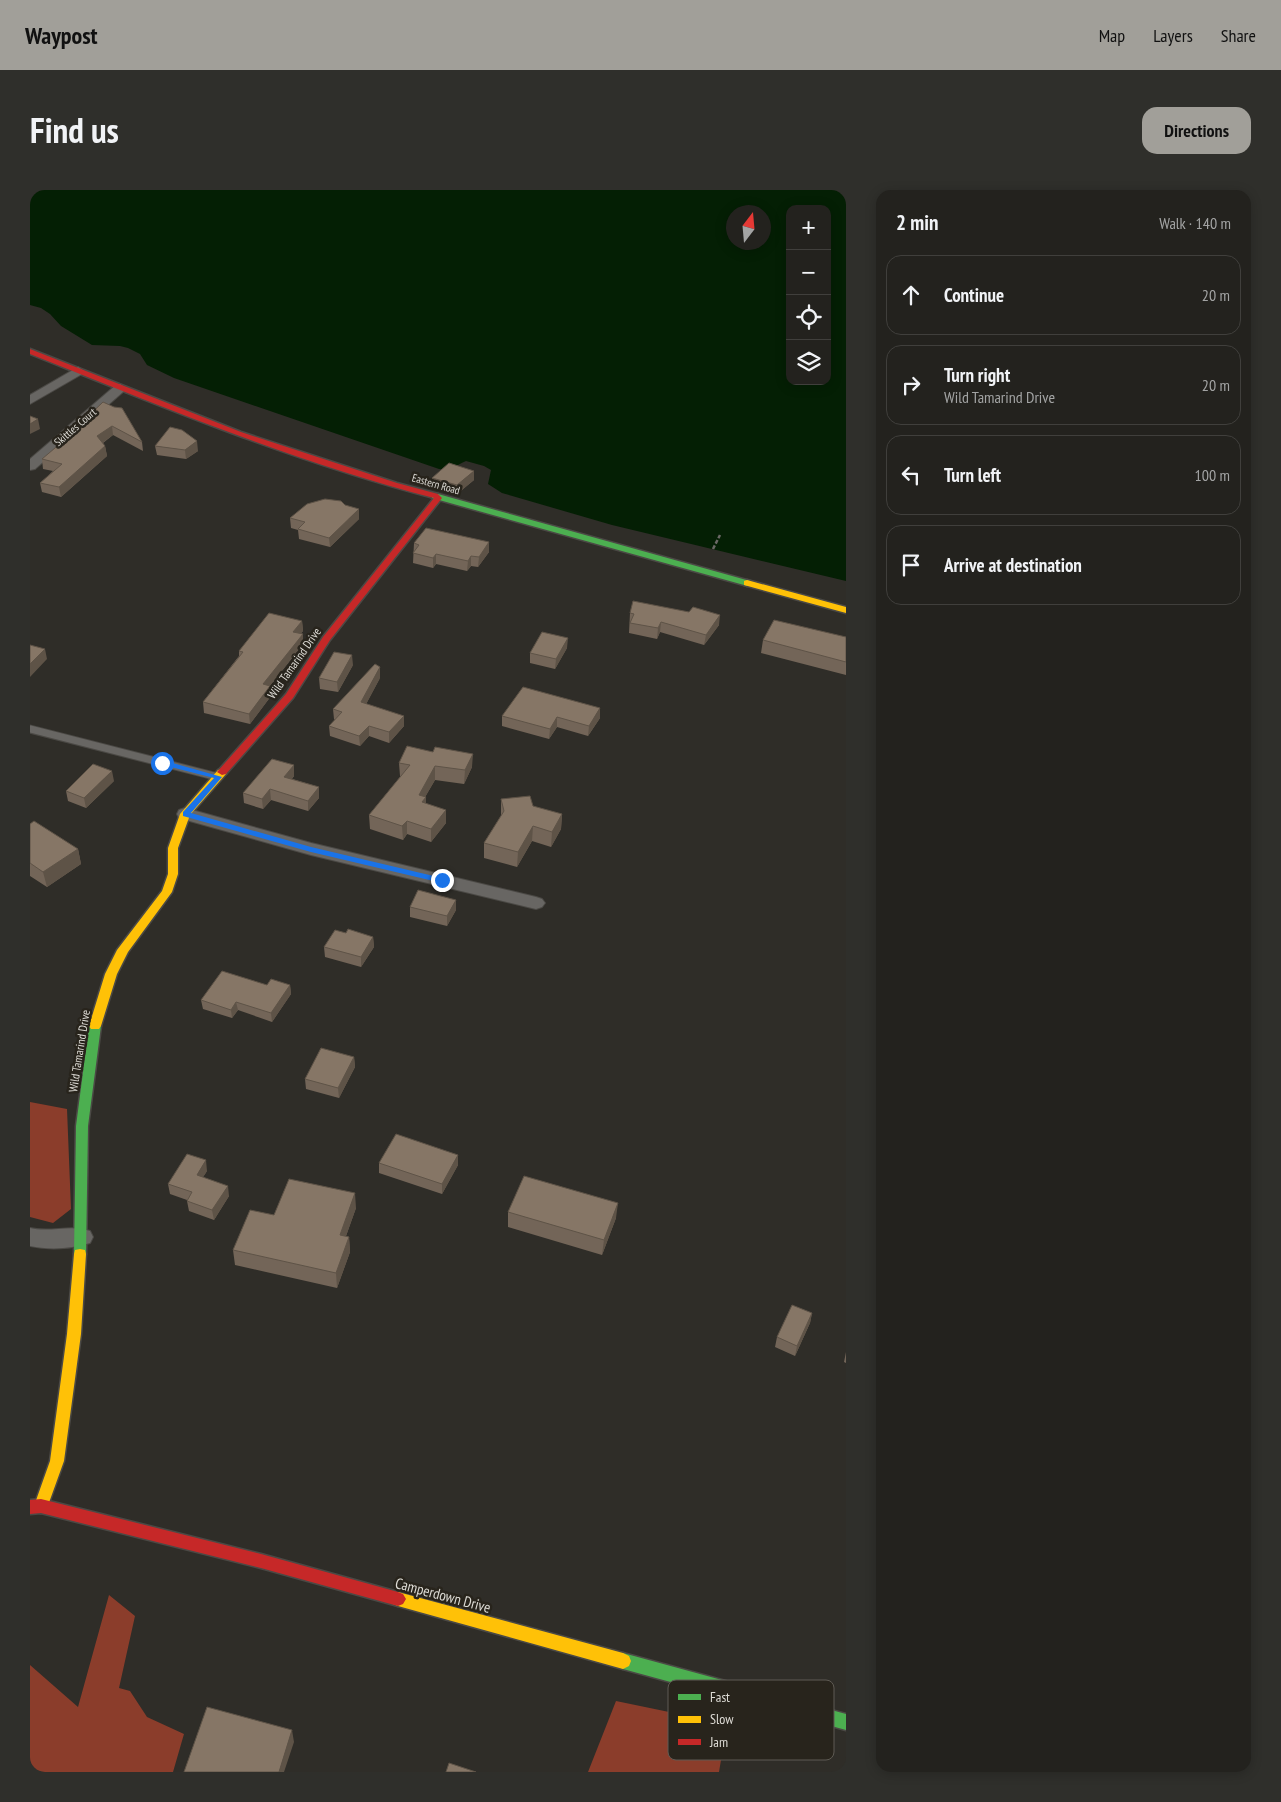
<!DOCTYPE html>
<html lang="en">
<head>
<meta charset="utf-8">
<style>
	:root { --surface:#23221e; --page:#2f2f2b; --text:#f1f3f6; --muted:#a3a4a4; --line:#403f3c; --accent:#a19f99 }
	body { margin:0; font-family:"PT Sans Narrow",sans-serif; background:var(--page); color:var(--text) }
	.controls { position:absolute; right:15px; top:15px; display:grid; overflow:hidden; border-radius:10px; box-shadow:0 2px 12px #0003 }
	.controls button { width:45px; height:45px; display:grid; place-items:center; padding:0; border:0; border-bottom:1px solid var(--line); background:var(--surface); color:var(--text); font:25px sans-serif }
	.compass { position:absolute; left:696px; top:15px; width:45px; height:45px; border-radius:50%; background:var(--surface); box-shadow:0 2px 12px #0003; rotate:16deg }
	.stop { position:absolute; width:15px; height:15px; margin:-11px; border:4px solid #1a73e8; border-radius:50%; background:#fff }
	.stop.end { background:#1a73e8; border-color:#fff; box-shadow:0 1px 5px #0008 }
	.list { margin:0; padding:0; list-style:none }
	h2 { display:flex; justify-content:space-between; align-items:center; height:65px; margin:0; padding:0 20px; font-size:21px }
	h2 small { font-size:16px; font-weight:400; color:var(--muted) }
	.list li { display:grid; grid-template-columns:32px 1fr auto; gap:15px; align-items:center; box-sizing:border-box; height:80px; margin:0 10px 10px; padding:0 10px; border:1px solid var(--line); border-radius:15px }
	.list b { display:block; font-size:19px; white-space:nowrap }
	.list p { margin:0; font-size:16px; white-space:nowrap; color:var(--muted) }
	.list em { font-size:16px; font-style:normal; color:var(--muted) }
	.icon { flex:none; width:28px; height:28px; fill:none; stroke:currentColor; stroke-width:2; stroke-linecap:round; stroke-linejoin:round }
	.map { position:relative; flex:none; width:816px; height:1582px; overflow:hidden; border-radius:15px }
	header { display:flex; align-items:center; gap:30px; box-sizing:border-box; height:70px; padding:0 25px; background:var(--accent); color:#111 }
	header strong { font-size:24px }
	nav { display:flex; gap:28px; margin-inline-start:auto; font-size:18px }
	.intro { display:flex; align-items:center; justify-content:space-between; box-sizing:border-box; height:120px; padding:0 30px }
	h1 { margin:0; font-size:35px }
	.button { padding:12px 22px; border-radius:15px; background:var(--accent); color:#111; font-size:18px; font-weight:700 }
	main { display:flex; gap:30px; padding:0 30px }
	aside { flex:1; background:var(--surface); border-radius:15px; box-shadow:0 2px 12px #0003 }
	.map>svg:first-child { display:block }
	.forest { fill:#8b3d2b }
	.water { fill:#041f04; fill-rule:evenodd }
	.lines { fill:none; stroke-linecap:round; stroke-linejoin:round }
	.lane-casing { stroke:#4b4945; stroke-width:9 }
	.street-casing { stroke:#4b4945; stroke-width:2 }
	.fast-casing { stroke:#4b4945; stroke-width:3 }
	.slow-casing { stroke:#4b4945; stroke-width:3 }
	.jam-casing { stroke:#4b4945; stroke-width:3 }
	.path { stroke:#6a6865; stroke-width:2.5; stroke-dasharray:4 2; stroke-linecap:butt }
	.lane { stroke:#686663; stroke-width:7 }
	.street { fill:#686663; fill-rule:evenodd }
	.fast { fill:#4caf50; fill-rule:evenodd }
	.slow { fill:#ffc107; fill-rule:evenodd }
	.jam { fill:#c62828; fill-rule:evenodd }
	.wall { fill:#736558 }
	.shaded-wall { fill:#5e5347 }
	.building { fill:#867666; stroke:#5e5347 }
	.route { fill:#1a73e8 }
	.labels { text-anchor:middle; dominant-baseline:central; stroke-width:5; stroke-linejoin:round; paint-order:stroke }
	.far-street-label { font-size:11px; fill:#dedcd6; stroke:#28241c }
	.street-label { font-size:12px; fill:#dedcd6; stroke:#28241c }
	.near-street-label { font-size:15px; fill:#dedcd6; stroke:#28241c }
	.key { fill:#28241c; stroke:#5f5b54; stroke-width:1 }
	.key-label { font-size:14px; fill:#dedcd6 }
</style>
</head>
<body>
<header>
<strong>Waypost</strong>
<nav><a>Map</a><a>Layers</a><a>Share</a></nav>
</header>
<div class="intro"><h1>Find us</h1><a class="button">Directions</a></div>
<main>
<div class="map">
<svg width="816" height="1582" viewBox="0 0 816 1582">
	<rect width="100%" height="100%" fill="#2f2d28"/>
	<!-- forest -->
	<path class="forest" d="M 0,912 L 37,919 L 41,1019 L 23,1033 L 0,1027 Z
		M 79,1405 L 105,1426 L 89,1498 L 100,1501 L 117,1527 L 154,1544 L 143,1582 L 0,1582 L 0,1475 L 48,1517 Z
		M 586,1511 L 697,1534 L 689,1582 L 558,1582 Z"/>
	<!-- water -->
	<path class="water" d="M 0,0 L 816,0 L 816,391 L 582,335 L 472,303 L 458,294 L 461,280 L 454,276 L 436,271 C 425,276 421,281 409,279 L 144,188 L 117,175 L 110,164 L 98,158 L 90,156 L 62,155 L 31,136 L 20,124 L 11,118 L 0,115 ZM 760,19 L 797,19 L 797,191 L 760,191 ZM 704,22 L 734,22 L 734,52 L 704,52 Z"/>
	<g class="lines">
		<defs>
			<path id="lane" d="M 0,539 L 188,587"/>
			<path id="street" d="M 48,177 L 54,181 L 52,184 L 0,214 L 0,205 Z
				M 90,194 L 96,198 L 94,201 L 5,279 L 0,280 L 0,269 L 86,195 Z
				M 155,618 L 281,653 L 506,707 L 512,709 L 515,713 L 512,717 L 506,719 L 281,665 L 149,628 L 147,624 L 149,620 Z
				M 0,1038 C 20,1043 41,1034 60,1041 L 63,1047 L 60,1053 C 42,1059 18,1060 0,1056 Z"/>
			<path id="fast" d="M 402,304 L 408,304 L 720,391 L 721,393 L 717,396 L 714,395 L 402,308 Z
				M 65,832 L 69,833 L 71,836 L 58,936 L 56,1064 L 55,1068 L 50,1069 L 45,1068 L 44,1064 L 46,936 L 59,836 L 61,833 Z
				M 593,1463 L 816,1524 L 816,1540 L 593,1479 L 587,1476 L 585,1471 L 587,1466 Z"/>
			<path id="slow" d="M 717,390 L 816,417 L 816,423 L 714,395 L 714,391 Z
				M 192,579 L 197,582 L 196,584 L 160,625 L 148,658 L 148,684 L 142,702 L 98,762 L 87,784 L 71,836 L 69,839 L 61,839 L 59,836 L 75,784 L 87,760 L 132,701 L 138,684 L 138,658 L 150,624 L 188,580 Z
				M 50,1059 L 55,1060 L 56,1064 L 51,1144 L 34,1271 L 16,1321 L 11,1323 L 6,1321 L 4,1316 L 20,1271 L 37,1144 L 44,1064 L 45,1060 Z
				M 368,1402 L 593,1463 L 599,1466 L 601,1471 L 599,1476 L 593,1479 L 368,1416 L 363,1414 L 360,1409 L 363,1404 Z"/>
			<path id="jam" d="M 0,159 L 211,242 L 367,293 L 408,304 L 412,308 L 300,450 L 263,508 L 196,584 L 192,585 L 187,582 L 256,504 L 293,447 L 404,308 C 265,272 133,217 0,164 Z
				M 11,1309 L 231,1364 L 368,1402 L 373,1404 L 376,1409 L 373,1414 L 368,1416 L 231,1378 L 11,1323 L 0,1324 L 0,1310 Z"/>
		</defs>
		<!-- lane casing -->
		<use href="#lane" class="lane-casing"/>
		<!-- street casing -->
		<use href="#street" class="street-casing"/>
		<!-- fast casing -->
		<use href="#fast" class="fast-casing"/>
		<!-- slow casing -->
		<use href="#slow" class="slow-casing"/>
		<!-- jam casing -->
		<use href="#jam" class="jam-casing"/>
		<!-- path -->
		<path class="path" d="M 683,359 L 690,345"/>
		<!-- lane -->
		<use href="#lane" class="lane"/>
		<!-- street -->
		<use href="#street" class="street"/>
		<!-- fast -->
		<use href="#fast" class="fast"/>
		<!-- slow -->
		<use href="#slow" class="slow"/>
		<!-- jam -->
		<use href="#jam" class="jam"/>
	</g>
	<!-- wall -->
	<path class="wall" d="M 73,212 L 112,252 L 113,261 L 83,245 L 73,253 L 75,256 L 77,266 L 31,307 L 12,302 L 10,293 L 23,281 L 13,279 L 12,269 L 49,238 L 49,235 Z
		M 125,256 L 168,261 L 156,269 L 127,265 Z
		M 402,288 L 444,290 L 427,304 L 402,297 Z
		M 260,328 L 329,329 L 300,357 L 269,349 L 268,340 L 261,338 Z
		M 459,352 L 459,362 L 448,377 L 441,376 L 437,381 L 406,374 L 403,378 L 383,373 L 384,353 Z
		M 600,423 L 689,435 L 674,455 L 630,442 L 627,449 L 599,443 Z
		M 272,431 L 273,441 L 271,443 L 273,454 L 240,496 L 241,506 L 220,534 L 174,523 L 173,512 L 209,466 L 209,461 Z
		M 816,447 L 816,485 L 731,463 L 733,450 Z
		M 537,458 L 525,479 L 500,473 L 500,463 Z
		M 323,475 L 308,502 L 290,499 L 289,488 Z
		M 350,488 L 336,514 L 374,536 L 359,553 L 339,546 L 330,556 L 300,546 L 299,536 L 305,530 L 304,529 L 303,519 Z
		M 472,526 L 570,528 L 558,546 L 527,537 L 519,549 L 472,536 Z
		M 369,573 L 442,577 L 434,594 L 405,590 L 395,607 L 396,613 L 416,633 L 401,652 L 377,644 L 373,650 L 340,639 L 339,625 L 371,586 L 370,586 Z
		M 264,575 L 264,586 L 262,589 L 289,597 L 289,608 L 278,621 L 241,610 L 233,619 L 214,613 L 213,603 Z
		M 84,591 L 56,618 L 38,611 L 36,601 Z
		M 471,609 L 532,624 L 531,639 L 521,657 L 502,651 L 487,677 L 454,668 L 454,653 L 471,626 Z
		M 0,634 L 48,659 L 51,674 L 17,697 L 0,686 Z
		M 380,717 L 426,720 L 417,736 L 380,727 Z
		M 316,743 L 343,747 L 344,757 L 331,777 L 295,767 L 294,757 Z
		M 237,795 L 260,795 L 261,804 L 242,832 L 208,820 L 202,828 L 173,819 L 171,810 Z
		M 324,867 L 325,877 L 309,908 L 276,899 L 275,889 Z
		M 349,973 L 428,975 L 412,1004 L 349,983 Z
		M 177,981 L 173,987 L 199,1006 L 184,1030 L 159,1021 L 157,1011 L 157,1010 L 140,1004 L 138,994 Z
		M 326,1018 L 316,1046 L 319,1047 L 320,1062 L 307,1098 L 205,1075 L 203,1060 L 244,1025 Z
		M 478,1022 L 586,1028 L 572,1065 L 478,1037 Z
		M 782,1123 L 780,1133 L 765,1166 L 745,1157 L 747,1147 Z
		M 816,1162 L 816,1173 L 814,1172 Z"/>
	<!-- shaded-wall -->
	<path class="shaded-wall" d="M 8,229 L 10,239 L 0,244 L 0,234 Z
		M 82,236 L 83,245 L 68,256 L 67,246 Z
		M 167,251 L 168,261 L 156,269 L 155,260 Z
		M 75,256 L 77,266 L 31,307 L 29,297 Z
		M 444,281 L 444,290 L 427,304 L 427,295 Z
		M 329,319 L 329,329 L 300,357 L 299,348 Z
		M 459,352 L 459,362 L 448,377 L 449,367 Z
		M 406,364 L 406,374 L 403,378 L 403,368 Z
		M 441,366 L 441,376 L 437,381 L 438,371 Z
		M 690,425 L 689,435 L 674,455 L 676,445 Z
		M 272,431 L 273,441 L 264,452 L 263,442 Z
		M 631,432 L 630,442 L 627,449 L 628,438 Z
		M 273,444 L 273,454 L 240,496 L 241,506 L 220,534 L 219,524 L 233,494 Z
		M 538,448 L 537,458 L 525,479 L 526,469 Z
		M 15,459 L 17,469 L 0,487 L 0,474 Z
		M 322,465 L 323,475 L 308,502 L 307,492 Z
		M 350,477 L 350,488 L 332,522 L 331,512 Z
		M 570,518 L 570,528 L 558,546 L 559,536 Z
		M 374,526 L 374,536 L 359,553 L 359,542 Z
		M 527,527 L 527,537 L 519,549 L 520,539 Z
		M 339,536 L 339,546 L 330,556 L 329,546 Z
		M 443,564 L 442,577 L 434,594 L 435,580 Z
		M 264,575 L 264,586 L 255,597 L 254,587 Z
		M 405,576 L 405,590 L 394,609 L 396,607 L 396,621 L 389,605 Z
		M 82,581 L 84,591 L 56,618 L 54,608 Z
		M 289,597 L 289,608 L 278,621 L 278,611 Z
		M 240,599 L 241,610 L 233,619 L 232,609 Z
		M 416,620 L 416,633 L 401,652 L 401,639 Z
		M 532,624 L 531,639 L 521,657 L 522,642 Z
		M 377,631 L 377,644 L 373,650 L 372,636 Z
		M 503,636 L 502,651 L 487,677 L 488,662 Z
		M 48,659 L 51,674 L 17,697 L 13,682 Z
		M 426,710 L 426,720 L 417,736 L 417,726 Z
		M 343,747 L 344,757 L 331,777 L 331,767 Z
		M 260,795 L 261,804 L 242,832 L 241,823 Z
		M 206,812 L 208,820 L 202,828 L 201,820 Z
		M 324,867 L 325,877 L 309,908 L 308,898 Z
		M 428,965 L 428,975 L 412,1004 L 412,994 Z
		M 176,970 L 177,981 L 168,995 L 167,985 Z
		M 198,996 L 199,1006 L 184,1030 L 182,1020 Z
		M 325,1003 L 326,1018 L 311,1060 L 310,1045 Z
		M 588,1013 L 586,1028 L 572,1065 L 574,1050 Z
		M 319,1047 L 320,1062 L 307,1098 L 306,1083 Z
		M 782,1123 L 780,1133 L 765,1166 L 767,1156 Z
		M 262,1540 L 264,1552 L 254,1582 L 249,1582 Z"/>
	<!-- building -->
	<path class="building" d="M 73,212 L 84,217 L 92,218 L 112,252 L 82,236 L 67,246 L 75,256 L 29,297 L 10,293 L 32,274 L 12,269 L 51,236 L 49,235 Z
		M 0,226 L 8,229 L 0,234 Z
		M 140,237 L 152,240 L 167,251 L 155,260 L 125,256 Z
		M 419,273 L 444,281 L 427,295 L 402,288 Z
		M 295,309 L 311,311 L 315,315 L 329,319 L 299,348 L 268,339 L 275,332 L 260,328 L 277,314 Z
		M 396,338 L 459,352 L 449,367 L 441,366 L 438,371 L 406,364 L 403,368 L 383,363 L 389,355 L 384,353 Z
		M 603,411 L 659,422 L 663,417 L 690,425 L 676,445 L 631,432 L 628,438 L 600,433 L 604,424 L 600,423 Z
		M 239,423 L 272,431 L 263,442 L 273,444 L 233,494 L 240,496 L 219,524 L 173,512 L 213,462 L 209,461 Z
		M 744,430 L 816,447 L 816,472 L 733,450 Z
		M 512,442 L 538,448 L 526,469 L 500,463 Z
		M 0,455 L 15,459 L 0,474 Z
		M 304,462 L 322,465 L 307,492 L 289,488 Z
		M 345,474 L 350,477 L 331,512 L 374,526 L 359,542 L 339,536 L 329,546 L 299,536 L 312,522 L 303,519 Z
		M 493,497 L 570,518 L 559,536 L 527,527 L 520,539 L 472,526 Z
		M 377,556 L 403,562 L 405,557 L 443,564 L 435,580 L 405,576 L 389,605 L 396,607 L 392,612 L 416,620 L 401,639 L 377,631 L 372,636 L 339,625 L 380,575 L 369,573 Z
		M 242,569 L 264,575 L 254,587 L 289,597 L 278,611 L 240,599 L 232,609 L 213,603 Z
		M 63,574 L 82,581 L 54,608 L 36,601 Z
		M 500,606 L 503,616 L 532,624 L 522,642 L 503,636 L 488,662 L 454,653 L 474,621 L 471,609 Z
		M 4,631 L 48,659 L 13,682 L 0,673 L 0,634 Z
		M 388,700 L 426,710 L 417,726 L 380,717 Z
		M 318,739 L 343,747 L 331,767 L 294,757 L 305,740 L 316,743 Z
		M 192,781 L 237,795 L 241,789 L 260,795 L 241,823 L 206,812 L 201,820 L 171,810 Z
		M 291,858 L 324,867 L 308,898 L 275,889 Z
		M 366,944 L 428,965 L 412,994 L 349,973 Z
		M 157,964 L 176,970 L 167,985 L 198,996 L 182,1020 L 157,1011 L 162,1002 L 138,994 Z
		M 494,986 L 588,1013 L 574,1050 L 478,1022 Z
		M 259,989 L 325,1003 L 310,1045 L 319,1047 L 306,1083 L 203,1060 L 220,1020 L 244,1025 Z
		M 762,1115 L 782,1123 L 767,1156 L 747,1147 Z
		M 177,1517 L 262,1540 L 249,1582 L 154,1582 Z
		M 419,1573 L 446,1582 L 416,1582 Z"/>
	<!-- route -->
	<path class="route" d="M 132,570 L 192,587 L 161,623 L 281,657 L 412,688 L 416,690 L 412,693 L 281,662 L 153,626 L 153,622 L 184,588 L 129,574 L 129,571 Z"/>
	<g class="labels">
		<!-- far-street labels -->
		<g class="far-street-label">
			<text transform="translate(45 237) rotate(-41)">Skittles Court</text>
			<text transform="translate(406 294) rotate(16)">Eastern Road</text>
		</g>
		<!-- street labels -->
		<g class="street-label">
			<text transform="translate(264 473) rotate(-55)">Wild Tamarind Drive</text>
			<text transform="translate(49 861) rotate(-81)">Wild Tamarind Drive</text>
		</g>
		<!-- near-street labels -->
		<g class="near-street-label">
			<text transform="translate(413 1405) rotate(15)">Camperdown Drive</text>
		</g>
	</g>
	<!-- legend -->
	<rect x="638" y="1490" width="166" height="80" rx="8" class="key"/>
	<rect x="648" y="1504" width="23" height="6" fill="#4caf50"/>
	<rect x="648" y="1526" width="23" height="7" fill="#ffc107"/>
	<rect x="648" y="1549" width="23" height="6" fill="#c62828"/>
	<g class="key-label">
		<text x="680" y="1512">Fast</text>
		<text x="680" y="1534">Slow</text>
		<text x="680" y="1557">Jam</text>
	</g>
</svg>
<div class="controls">
<button>+</button>
<button>−</button>
<button><svg class="icon" aria-label="locate" viewBox="0 0 24 24"><circle cx="12" cy="12" r="6"/><path d="M12 2v4M12 18v4M2 12h4M18 12h4"/></svg></button>
<button><svg class="icon" aria-label="layers" viewBox="0 0 24 24"><path d="M12 4l9 5-9 5-9-5zM3 14l9 5 9-5"/></svg></button>
</div>
<svg class="compass" viewBox="-18 -18 36 36"><path d="M0-13l5 13h-10z" fill="#e53935"/><path d="M0 13l5-13h-10z" fill="#a3a4a4"/></svg>
<div class="stop" style="left:132px;top:573px"></div>
<div class="stop end" style="left:412px;top:690px"></div>
</div>
<aside>
<h2>2 min<small>Walk · 140 m</small></h2>
<ul class="list">
<li><svg class="icon" aria-label="ahead" viewBox="0 0 24 24"><path d="M12 20V5M6 11l6-6 6 6"/></svg><div><b>Continue</b></div><em>20 m</em></li>
<li><svg class="icon" aria-label="right" viewBox="0 0 24 24"><path d="M7 20v-9h11M14 6l5 5-5 5"/></svg><div><b>Turn right</b><p>Wild Tamarind Drive</p></div><em>20 m</em></li>
<li><svg class="icon" aria-label="left" viewBox="0 0 24 24"><path d="M17 20v-9H6M10 6l-5 5 5 5"/></svg><div><b>Turn left</b></div><em>100 m</em></li>
<li><svg class="icon" aria-label="arrive" viewBox="0 0 24 24"><path d="M6 21V4h12l-3 4 3 4H6"/></svg><div><b>Arrive at destination</b></div></li>
</ul>
</aside>
</main>
</body>
</html>
